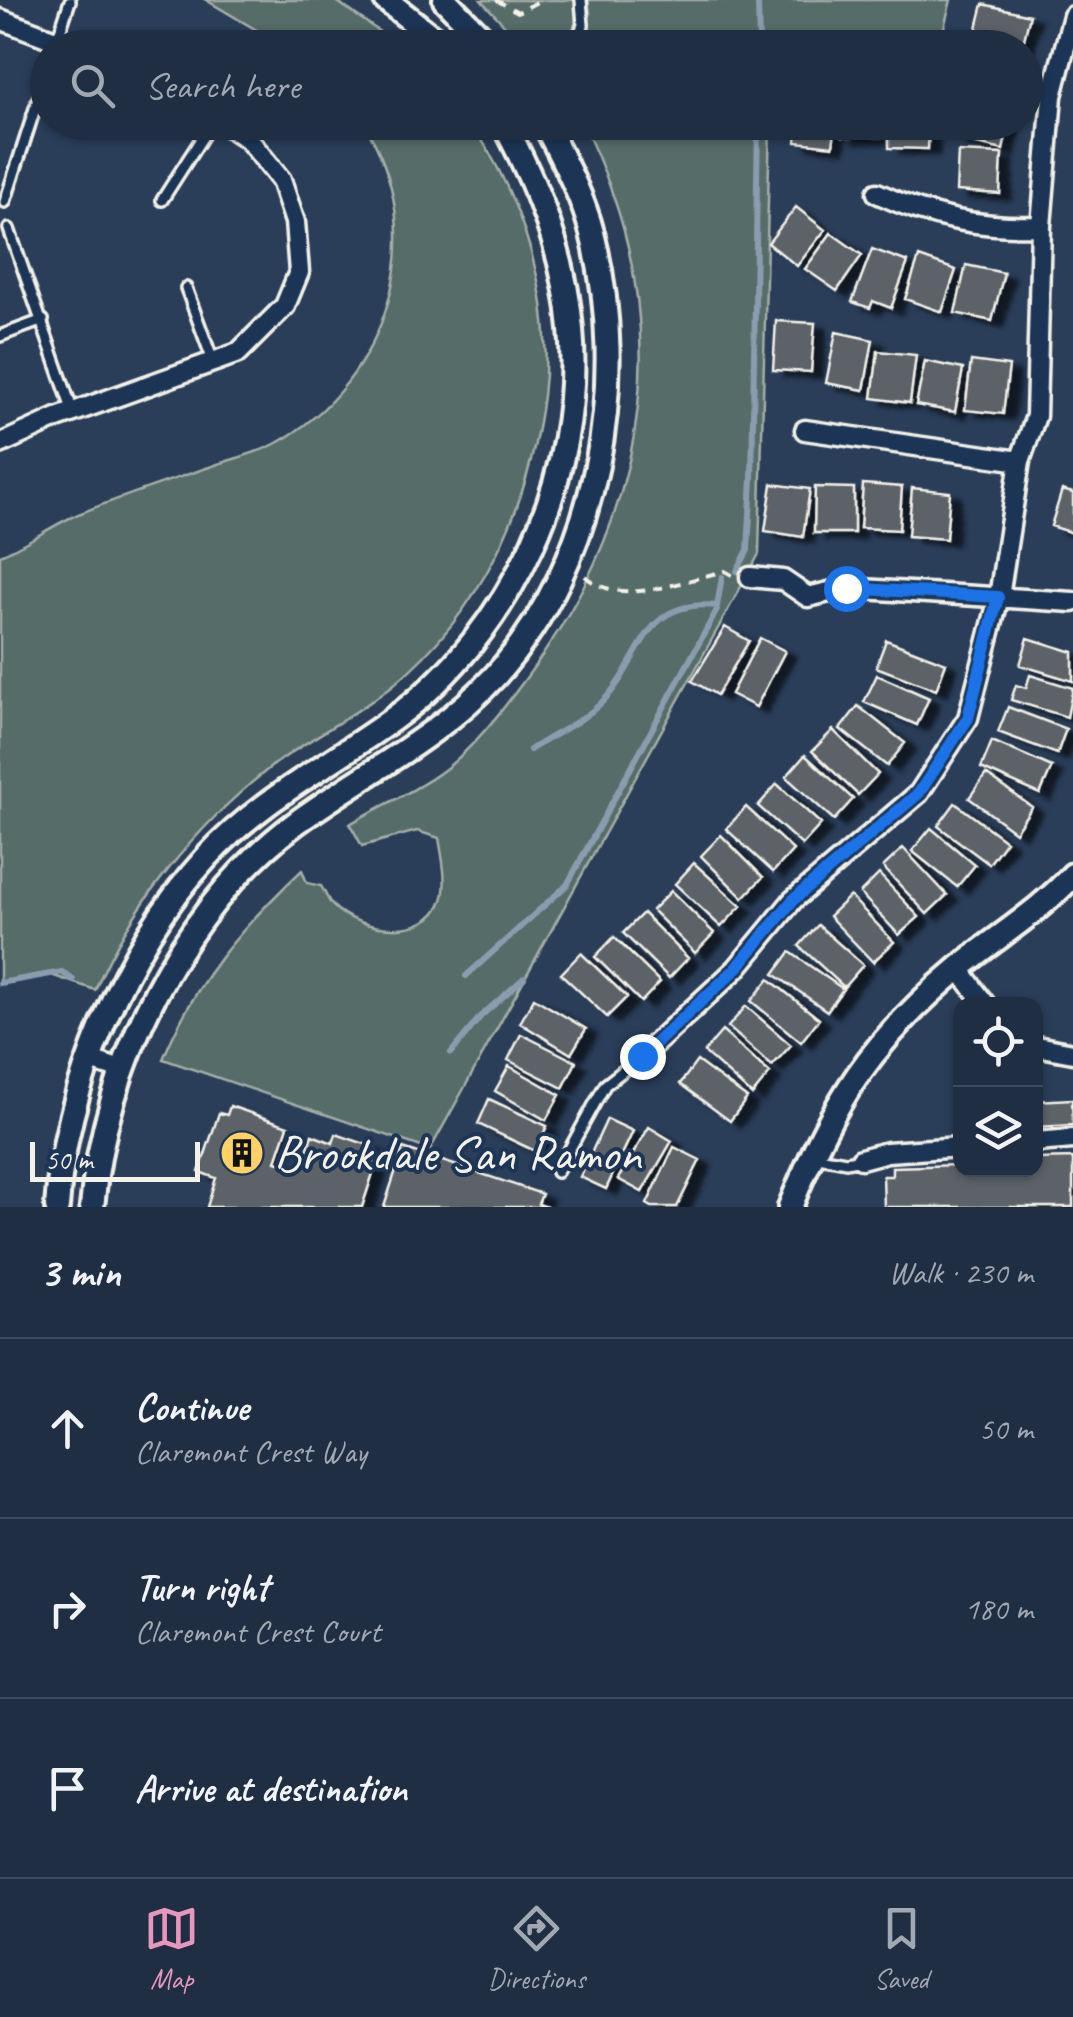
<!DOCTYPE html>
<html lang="en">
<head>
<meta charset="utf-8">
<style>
	:root { --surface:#202e44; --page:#2d3a4f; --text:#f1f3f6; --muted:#a2a8b2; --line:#3d4a5d; --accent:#e797bd }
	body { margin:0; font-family:Caveat,sans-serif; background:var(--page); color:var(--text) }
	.controls { position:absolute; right:30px; bottom:30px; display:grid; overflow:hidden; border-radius:20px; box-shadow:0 2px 8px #0004 }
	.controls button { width:90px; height:90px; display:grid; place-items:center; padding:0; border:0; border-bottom:2px solid var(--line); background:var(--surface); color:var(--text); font:50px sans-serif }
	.scale { position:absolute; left:30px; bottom:25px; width:170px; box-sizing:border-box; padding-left:10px; border:5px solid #f4f1e8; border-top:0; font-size:28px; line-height:35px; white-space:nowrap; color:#f4f1e8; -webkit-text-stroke:8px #1d3557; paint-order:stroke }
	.stop { position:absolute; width:30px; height:30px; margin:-22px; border:8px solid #1a73e8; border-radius:50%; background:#fff }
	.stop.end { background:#1a73e8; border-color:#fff; box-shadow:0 2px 10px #0008 }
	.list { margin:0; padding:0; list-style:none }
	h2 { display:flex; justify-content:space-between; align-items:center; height:130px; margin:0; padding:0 40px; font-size:42px }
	h2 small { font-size:32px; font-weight:400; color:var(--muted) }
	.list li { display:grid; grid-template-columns:65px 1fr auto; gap:30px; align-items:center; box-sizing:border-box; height:180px; padding:0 40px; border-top:2px solid var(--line) }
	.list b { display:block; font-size:38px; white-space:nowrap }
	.list p { margin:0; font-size:32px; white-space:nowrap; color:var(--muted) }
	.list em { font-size:32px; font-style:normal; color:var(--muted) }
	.icon { flex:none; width:55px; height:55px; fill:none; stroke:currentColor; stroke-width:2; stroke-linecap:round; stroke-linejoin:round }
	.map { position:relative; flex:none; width:1073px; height:1207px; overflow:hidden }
	.search { position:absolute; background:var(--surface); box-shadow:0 2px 8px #0004; left:30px; right:30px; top:30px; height:110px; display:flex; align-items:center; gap:25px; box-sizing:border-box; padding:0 35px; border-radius:55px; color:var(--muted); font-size:38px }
	.sheet { height:670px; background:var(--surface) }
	nav { display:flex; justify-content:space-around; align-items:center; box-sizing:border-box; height:140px; border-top:2px solid var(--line); background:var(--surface); font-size:28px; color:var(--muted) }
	nav a { display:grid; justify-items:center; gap:5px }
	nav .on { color:var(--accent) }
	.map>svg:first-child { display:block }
	.green { fill:#576c68; stroke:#a6aea8; stroke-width:2.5 }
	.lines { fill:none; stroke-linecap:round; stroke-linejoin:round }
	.stream { stroke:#8a9db0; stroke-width:6 }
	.building { fill:#5c6267; stroke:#f4f1e8; stroke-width:2.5; filter:url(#shadow) }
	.service-casing { stroke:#f4f1e8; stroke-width:16 }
	.minor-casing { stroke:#f4f1e8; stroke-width:25 }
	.tertiary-casing { stroke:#f4f1e8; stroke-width:30 }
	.path { stroke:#f4f1e8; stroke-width:4; stroke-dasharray:10 8; stroke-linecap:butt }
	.service { stroke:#1d3557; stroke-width:9 }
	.minor { stroke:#1d3557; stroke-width:18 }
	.tertiary { stroke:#1d3557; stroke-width:22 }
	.route { stroke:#1a73e8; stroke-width:12 }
	.labels { text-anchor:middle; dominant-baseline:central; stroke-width:8; stroke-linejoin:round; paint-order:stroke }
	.poi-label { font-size:50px; fill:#f4f1e8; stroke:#1d3557; text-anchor:start }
</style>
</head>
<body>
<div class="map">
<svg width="1073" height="1207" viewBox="0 0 1073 1207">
	<defs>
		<filter id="shadow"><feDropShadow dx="11" dy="6" stdDeviation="2.5" flood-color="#0009"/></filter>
	</defs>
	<rect width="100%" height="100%" fill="#2a3e5a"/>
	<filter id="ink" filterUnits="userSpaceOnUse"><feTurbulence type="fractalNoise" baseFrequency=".01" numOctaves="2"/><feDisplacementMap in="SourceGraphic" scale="20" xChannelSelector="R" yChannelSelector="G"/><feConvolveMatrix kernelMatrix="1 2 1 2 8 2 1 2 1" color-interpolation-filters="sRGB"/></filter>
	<g filter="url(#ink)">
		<!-- green -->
		<path class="green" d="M 206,0 L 335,0 L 401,47 L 285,47 Z
			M 481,0 L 576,0 L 576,22 L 565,47 L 525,47 Z
			M 588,0 L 951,0 L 939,47 L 581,47 L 590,14 Z
			M 363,123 L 471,123 C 524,202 555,300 543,396 C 529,508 482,611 393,685 C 354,717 307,739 267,770 C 197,826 130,907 95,990 L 51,975 L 0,982 L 0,555 C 28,544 53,524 81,513 C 126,495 172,480 218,464 C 236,458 258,453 275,444 C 389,382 434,232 363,123 Z
			M 582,123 L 770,123 L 759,554 L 430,1150 L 163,1059 C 196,979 240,929 302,870 L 307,883 L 321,886 C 325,892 328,901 333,906 C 358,931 428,942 442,900 C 448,883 442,856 439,838 L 417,831 L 362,846 L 350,824 C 383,804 426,787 455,761 C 483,736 507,704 529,674 C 653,506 678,311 582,123 Z"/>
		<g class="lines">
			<!-- stream -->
			<path class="stream" d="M 758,0 L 759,48
				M 737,571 L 748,550 L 752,479 L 758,122
				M 530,750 C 552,735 582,722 601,703 C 644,662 639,598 717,606 L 722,577
				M 466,976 L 567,885 L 717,610
				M 0,983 L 62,972 L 73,980
				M 451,1053 L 481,1016 L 524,978"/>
		</g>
		<!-- building -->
		<path class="building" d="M 983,4 L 1030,15 L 1022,48 L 974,40 Z
			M 798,122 L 836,122 L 833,146 L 796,142 Z
			M 843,122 L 881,122 L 880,137 L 843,136 Z
			M 889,122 L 929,122 L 928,149 L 889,148 Z
			M 960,122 L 1009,122 L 1003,150 L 956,139 Z
			M 958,152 L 1002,154 L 1000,194 L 956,191 Z
			M 796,207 L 825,230 L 797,266 L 768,243 Z
			M 831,233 L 862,255 L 837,291 L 805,269 Z
			M 872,249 L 908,262 L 891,308 L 873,301 L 870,308 L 852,302 Z
			M 919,257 L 956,270 L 942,312 L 905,299 Z
			M 966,265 L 1004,273 L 992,321 L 955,313 Z
			M 776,321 L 815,323 L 811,372 L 773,370 Z
			M 836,332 L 873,340 L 864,390 L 826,383 Z
			M 878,351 L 916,355 L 910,403 L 872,398 Z
			M 925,361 L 963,369 L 955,412 L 916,405 Z
			M 971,361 L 1009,366 L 1003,414 L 965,410 Z
			M 772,484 L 810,489 L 803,537 L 765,531 Z
			M 863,484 L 902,487 L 899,530 L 860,528 Z
			M 815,487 L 854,488 L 854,533 L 814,533 Z
			M 912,488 L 950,492 L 946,539 L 908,536 Z
			M 1062,490 L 1073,493 L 1073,533 L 1051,526 Z
			M 725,627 L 749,641 L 717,695 L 692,681 Z
			M 760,638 L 785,651 L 756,707 L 731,694 Z
			M 1028,638 L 1073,652 L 1073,681 L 1020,665 Z
			M 886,640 L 946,663 L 936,690 L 876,667 Z
			M 877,675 L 929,698 L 917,725 L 864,702 Z
			M 1030,675 L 1073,688 L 1067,717 L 1011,700 L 1016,685 L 1026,688 Z
			M 858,706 L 905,743 L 887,766 L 840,729 Z
			M 1008,707 L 1066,729 L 1057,754 L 998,732 Z
			M 833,730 L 878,774 L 858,795 L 812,751 Z
			M 992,741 L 1052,767 L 1040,794 L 981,768 Z
			M 805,755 L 853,799 L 834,820 L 786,777 Z
			M 986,774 L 1032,807 L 1015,832 L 969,798 Z
			M 777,784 L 821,824 L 802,845 L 758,806 Z
			M 955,803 L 1006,841 L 989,864 L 938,826 Z
			M 746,807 L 793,850 L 773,872 L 726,829 Z
			M 931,828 L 975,865 L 957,887 L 912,851 Z
			M 721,835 L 763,877 L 743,898 L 701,856 Z
			M 903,848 L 947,895 L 927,914 L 883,867 Z
			M 694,863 L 741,906 L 721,927 L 675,884 Z
			M 879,874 L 919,917 L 899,935 L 860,893 Z
			M 671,891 L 714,933 L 695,953 L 652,910 Z
			M 850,896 L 894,942 L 873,962 L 829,916 Z
			M 643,913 L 688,958 L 669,978 L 623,933 Z
			M 818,925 L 863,965 L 844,987 L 799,946 Z
			M 614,937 L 660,982 L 641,1002 L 595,957 Z
			M 790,952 L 843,989 L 827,1011 L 774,974 Z
			M 581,953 L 627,997 L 607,1017 L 561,974 Z
			M 769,979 L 819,1019 L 801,1042 L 751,1001 Z
			M 534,998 L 586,1029 L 571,1054 L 520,1023 Z
			M 746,1006 L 791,1045 L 772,1066 L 728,1027 Z
			M 722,1031 L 770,1073 L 752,1095 L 704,1052 Z
			M 521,1034 L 576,1062 L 563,1088 L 508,1060 Z
			M 697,1061 L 747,1098 L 730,1121 L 680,1084 Z
			M 509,1066 L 560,1095 L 546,1120 L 495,1091 Z
			M 489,1099 L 547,1126 L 535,1151 L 478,1124 Z
			M 1072,1099 L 1073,1125 L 1036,1127 L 1036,1101 Z
			M 230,1106 L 288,1126 L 276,1161 L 301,1170 L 312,1135 L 333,1143 L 336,1134 L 374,1147 L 371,1158 L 377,1161 L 362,1207 L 207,1207 L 216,1178 L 199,1172 L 219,1113 L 227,1115 Z
			M 607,1119 L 633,1131 L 606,1189 L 580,1177 Z
			M 649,1127 L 672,1141 L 642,1192 L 618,1179 Z
			M 674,1147 L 700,1160 L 677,1207 L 652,1207 L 647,1204 Z
			M 403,1148 L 542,1194 L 538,1204 L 547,1207 L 384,1207 Z
			M 1073,1158 L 1073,1207 L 884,1207 L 883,1176 L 892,1176 L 892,1167 L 960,1165 L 960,1170 L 971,1172 L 1036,1170 L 1036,1159 Z"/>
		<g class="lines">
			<defs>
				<path id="service" d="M 57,40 L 70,1
					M 574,48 L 583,25 L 581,0
					M 162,200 L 212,122
					M 5,202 L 48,68
					M 9,229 L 73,412
					M 186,288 L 213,361
					M 0,336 L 43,320
					M 813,1156 L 846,1162 L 861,1159
					M 557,1172 L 605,1085 L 642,1056"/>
				<path id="minor" d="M 0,19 L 76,48
					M 877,193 C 932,219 981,228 1041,226
					M 805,430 L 1020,461
					M 0,444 L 57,418 L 238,353 L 285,306 L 299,272 L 295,222 L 281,180 L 248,139 L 222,122
					M 750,577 L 783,580 L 808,597 L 846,588 L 1073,602
					M 958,968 L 985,1004
					M 1036,1046 L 1073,1053
					M 642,1056 L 736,969 L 793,900 L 919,793 L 968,718 L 999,597 L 1020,461 L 1036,416 L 1041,226 L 1052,96 L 1073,16
					M 91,1060 L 124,1071
					M 1036,1142 L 1073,1139
					M 861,1159 L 887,1152 L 960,1147"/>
				<path id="tertiary" d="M 386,0 L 446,48
					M 445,0 L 492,48
					M 57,1207 C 65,1087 125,947 206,858 C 260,799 330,765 393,719 C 512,632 584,476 571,329 C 565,255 538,187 503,122
					M 92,1207 C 105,1065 180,909 296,823 C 363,774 439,738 496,675 C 599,559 630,381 592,233 C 582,194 562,158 544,122
					M 790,1207 C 832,1102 872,1040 960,967 C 998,936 1040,911 1073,875"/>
			</defs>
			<!-- service casing -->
			<use href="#service" class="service-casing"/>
			<!-- minor casing -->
			<use href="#minor" class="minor-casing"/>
			<!-- tertiary casing -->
			<use href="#tertiary" class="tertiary-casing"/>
			<!-- path -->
			<path class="path" d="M 496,0 L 518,12 L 541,0
				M 585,576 C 622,609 683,580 725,571 L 732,575"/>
			<!-- service -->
			<use href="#service" class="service"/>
			<!-- minor -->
			<use href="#minor" class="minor"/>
			<!-- tertiary -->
			<use href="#tertiary" class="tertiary"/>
		</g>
	</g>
	<g class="lines" filter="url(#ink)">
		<!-- route -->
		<path class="route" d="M 642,1056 L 736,969 L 793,900 L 919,793 L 968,718 L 998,597 L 846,588"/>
	</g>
	<!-- icons -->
	<defs>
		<symbol id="building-disc" viewBox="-11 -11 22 22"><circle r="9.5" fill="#ffd166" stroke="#1d3557"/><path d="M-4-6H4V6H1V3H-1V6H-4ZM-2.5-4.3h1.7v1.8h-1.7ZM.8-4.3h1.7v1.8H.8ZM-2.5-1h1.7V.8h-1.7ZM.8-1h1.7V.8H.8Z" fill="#111"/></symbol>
	</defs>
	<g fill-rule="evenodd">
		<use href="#building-disc" x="217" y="1128" width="50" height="50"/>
	</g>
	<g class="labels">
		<!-- poi labels -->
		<g class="poi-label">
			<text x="274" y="1153">Brookdale San Ramon</text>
		</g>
	</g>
</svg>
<div class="controls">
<button><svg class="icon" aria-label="locate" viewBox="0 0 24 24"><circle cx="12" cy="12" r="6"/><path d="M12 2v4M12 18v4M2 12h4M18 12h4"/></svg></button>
<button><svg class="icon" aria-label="layers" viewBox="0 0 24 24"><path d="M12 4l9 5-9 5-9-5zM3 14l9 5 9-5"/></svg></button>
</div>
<div class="scale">50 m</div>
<div class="stop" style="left:846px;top:588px"></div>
<div class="stop end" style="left:642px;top:1056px"></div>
<div class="search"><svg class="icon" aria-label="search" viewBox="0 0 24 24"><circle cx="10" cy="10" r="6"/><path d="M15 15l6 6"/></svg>Search here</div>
</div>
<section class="sheet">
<h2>3 min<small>Walk · 230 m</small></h2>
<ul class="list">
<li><svg class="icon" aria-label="ahead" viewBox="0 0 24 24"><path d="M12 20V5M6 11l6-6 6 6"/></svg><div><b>Continue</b><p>Claremont Crest Way</p></div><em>50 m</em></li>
<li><svg class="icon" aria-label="right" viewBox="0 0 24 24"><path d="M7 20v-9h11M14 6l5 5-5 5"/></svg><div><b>Turn right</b><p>Claremont Crest Court</p></div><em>180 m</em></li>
<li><svg class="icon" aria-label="arrive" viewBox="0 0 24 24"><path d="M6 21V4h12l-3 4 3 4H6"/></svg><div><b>Arrive at destination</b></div></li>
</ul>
</section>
<nav>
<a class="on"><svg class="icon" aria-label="map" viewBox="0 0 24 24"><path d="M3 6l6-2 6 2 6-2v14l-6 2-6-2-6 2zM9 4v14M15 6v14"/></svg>Map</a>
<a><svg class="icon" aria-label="directions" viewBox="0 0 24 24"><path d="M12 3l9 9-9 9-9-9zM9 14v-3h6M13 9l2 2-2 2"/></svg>Directions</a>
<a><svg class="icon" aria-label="saved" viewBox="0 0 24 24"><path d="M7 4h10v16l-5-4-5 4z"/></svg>Saved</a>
</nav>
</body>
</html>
